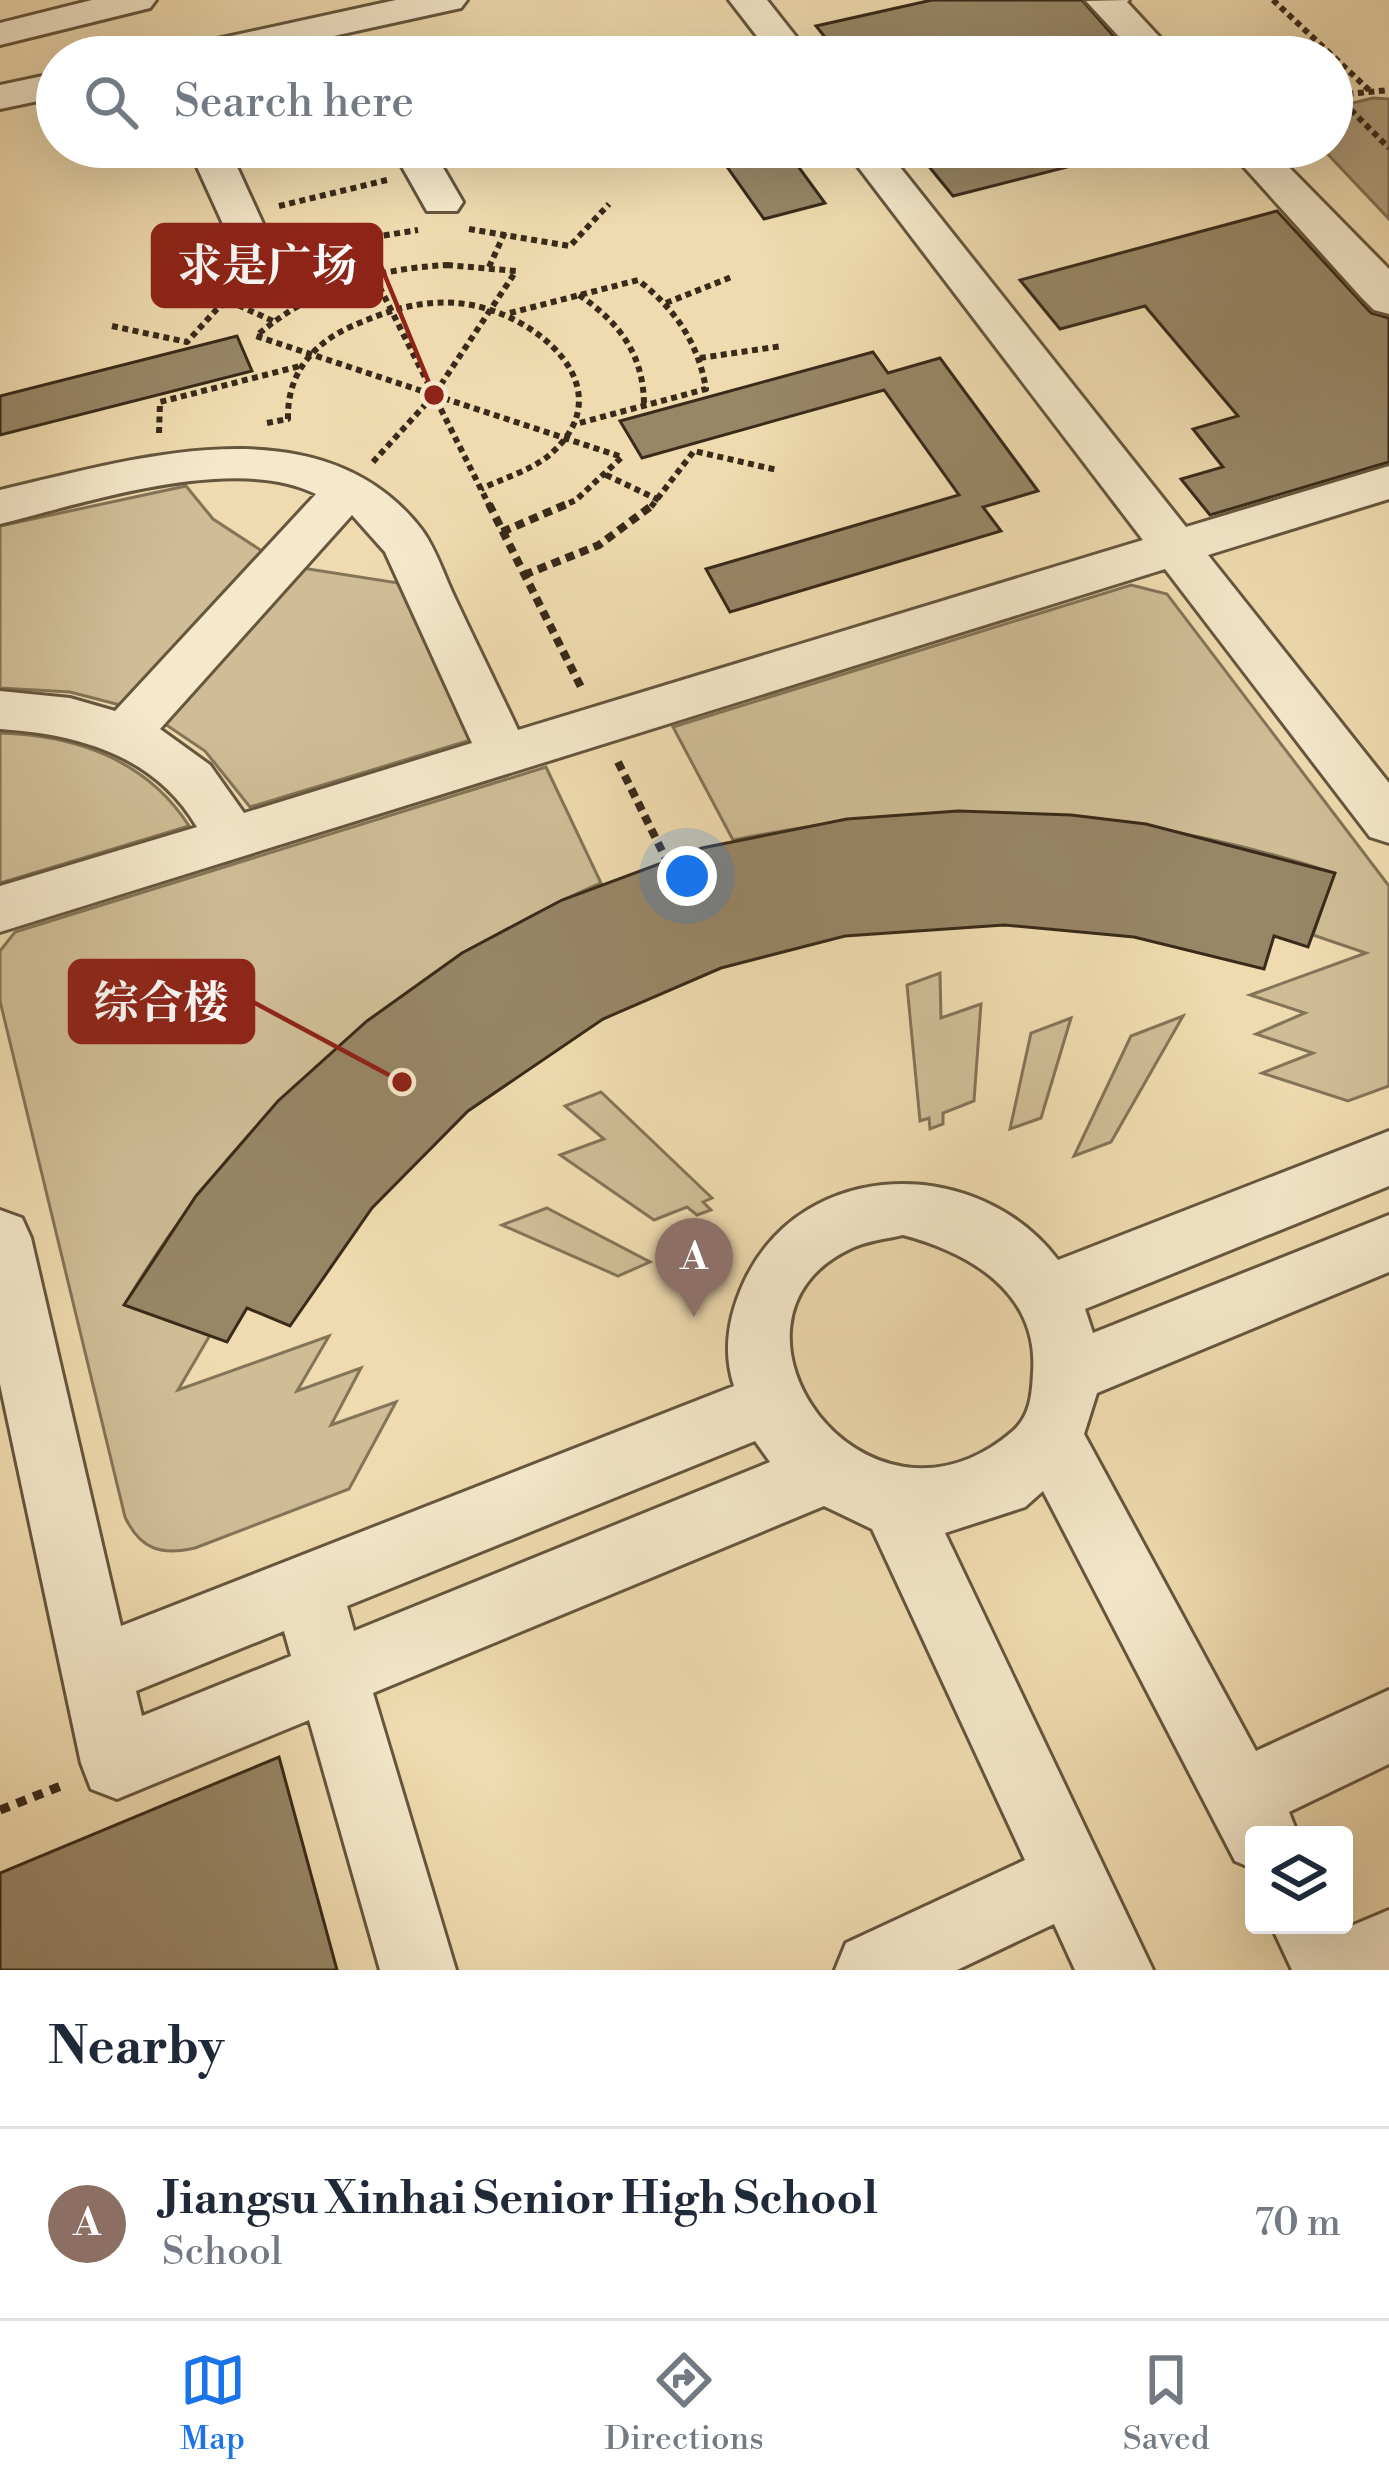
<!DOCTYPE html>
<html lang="en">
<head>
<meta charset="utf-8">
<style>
	:root { --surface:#fff; --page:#f6f6f7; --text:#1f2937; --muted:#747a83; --line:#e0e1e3; --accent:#1a73e8 }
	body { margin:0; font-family:"Libre Bodoni","Noto Serif SC",serif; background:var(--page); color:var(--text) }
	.controls { position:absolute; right:36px; bottom:36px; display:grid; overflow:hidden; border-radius:12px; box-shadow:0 12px 48px #0002 }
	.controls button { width:108px; height:108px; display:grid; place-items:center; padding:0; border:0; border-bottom:3px solid var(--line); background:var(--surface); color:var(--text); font:60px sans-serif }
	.you { position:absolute; left:687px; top:876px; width:42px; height:42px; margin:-30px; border:9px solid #fff; border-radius:50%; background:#1a73e8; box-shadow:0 0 0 18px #1a73e833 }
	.badge { display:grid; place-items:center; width:78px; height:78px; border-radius:50%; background:var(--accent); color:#fff; font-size:39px; font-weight:700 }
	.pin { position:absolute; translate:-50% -99px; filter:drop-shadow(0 3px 6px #0008) }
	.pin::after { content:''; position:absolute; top:63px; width:42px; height:36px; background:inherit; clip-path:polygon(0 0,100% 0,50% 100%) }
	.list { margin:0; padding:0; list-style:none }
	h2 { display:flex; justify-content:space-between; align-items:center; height:156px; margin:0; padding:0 48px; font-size:51px }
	h2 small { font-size:39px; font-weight:400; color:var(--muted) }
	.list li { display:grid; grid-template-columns:78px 1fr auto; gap:36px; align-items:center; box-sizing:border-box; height:192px; padding:0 48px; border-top:3px solid var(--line) }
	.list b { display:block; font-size:45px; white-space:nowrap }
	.list p { margin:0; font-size:39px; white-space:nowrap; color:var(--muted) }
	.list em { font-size:39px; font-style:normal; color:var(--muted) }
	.icon { flex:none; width:66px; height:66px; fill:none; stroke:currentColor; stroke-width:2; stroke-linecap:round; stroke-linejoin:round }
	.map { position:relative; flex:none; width:1389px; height:1970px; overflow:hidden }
	.search { position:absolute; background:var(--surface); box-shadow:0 12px 48px #0002; left:36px; right:36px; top:36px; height:132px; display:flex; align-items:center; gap:30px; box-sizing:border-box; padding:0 42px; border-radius:66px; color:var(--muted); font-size:45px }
	.sheet { height:348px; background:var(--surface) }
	nav { display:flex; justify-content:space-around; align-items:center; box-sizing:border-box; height:168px; border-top:3px solid var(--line); background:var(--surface); font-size:33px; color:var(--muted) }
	nav a { display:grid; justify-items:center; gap:6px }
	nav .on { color:var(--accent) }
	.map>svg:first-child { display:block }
	.green { fill:#d0bd96; stroke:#847458; stroke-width:3 }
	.water { fill:#b19f7c; stroke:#817054; stroke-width:3 }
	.building { fill:#988667; stroke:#392a19; stroke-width:3 }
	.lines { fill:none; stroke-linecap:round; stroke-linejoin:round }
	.minor-casing { stroke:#66563e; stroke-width:6 }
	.path-far2 { stroke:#392a19; stroke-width:6; stroke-dasharray:6 4.5; stroke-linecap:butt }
	.path-far1 { stroke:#392a19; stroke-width:8; stroke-dasharray:9 6; stroke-linecap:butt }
	.path { stroke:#392a19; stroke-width:9; stroke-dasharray:10 8; stroke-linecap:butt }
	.minor { fill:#f5e8cb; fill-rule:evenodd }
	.leader { fill:none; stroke:#8f2418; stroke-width:4.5 }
	.callout-dot { fill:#8f2418; stroke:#f5e8cb; stroke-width:4.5 }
	.callout { fill:#8f2418; stroke:#8f2418; stroke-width:4.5 }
	.callout-label { font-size:45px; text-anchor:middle; font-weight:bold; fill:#fff }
</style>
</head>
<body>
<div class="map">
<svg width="1389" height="1970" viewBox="0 0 1389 1970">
	<rect width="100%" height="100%" fill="#efdbaf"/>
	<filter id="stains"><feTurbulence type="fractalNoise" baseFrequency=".00167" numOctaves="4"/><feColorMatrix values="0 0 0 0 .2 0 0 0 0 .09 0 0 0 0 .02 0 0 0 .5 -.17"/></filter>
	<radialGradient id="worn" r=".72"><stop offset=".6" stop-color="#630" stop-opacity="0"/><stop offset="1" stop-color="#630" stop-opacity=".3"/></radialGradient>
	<!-- green -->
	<path class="green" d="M 186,486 L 213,519 L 265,553 L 124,706 L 70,692 L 0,688 L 0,526 Z
		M 302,568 L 405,584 L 474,739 L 250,807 L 205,751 L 162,722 Z
		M 1131,585 L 1167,594 L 1389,886 L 1389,1086 L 1348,1101 L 1262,1073 L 1313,1053 L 1256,1034 L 1305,1013 L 1250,995 L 1366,953 L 1313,935 L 1334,873 C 1128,806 945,797 733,840 L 673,727 Z
		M 0,733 C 75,735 147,760 189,826 L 0,883 Z
		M 546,767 L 601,883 C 398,971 238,1114 125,1304 L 210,1335 L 178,1390 L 329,1336 L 297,1391 L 361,1368 L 331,1425 L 396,1402 L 349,1489 L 195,1548 C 161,1556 140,1549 125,1517 L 0,1001 L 0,951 L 15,932 Z
		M 940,973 L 941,1018 L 981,1004 L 974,1101 L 943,1113 L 943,1124 L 930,1129 L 929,1118 L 920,1121 L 907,985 Z
		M 1183,1016 L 1111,1142 L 1074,1156 L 1131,1036 Z
		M 1071,1018 L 1041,1118 L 1010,1129 L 1031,1033 Z
		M 601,1092 L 712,1198 L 703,1202 L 711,1210 L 697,1215 L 687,1207 L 654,1220 L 560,1155 L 604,1139 L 565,1106 Z
		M 547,1208 L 650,1262 L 618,1276 L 502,1225 Z"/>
	<!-- water -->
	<path class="water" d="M 1373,98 L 1389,99 L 1389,219 L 1321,147 L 1332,147 L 1332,108 Z"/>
	<!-- building -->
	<path class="building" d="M 932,0 L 1082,0 L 1132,57 L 841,57 L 816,26 Z
		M 713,147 L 784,147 L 825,203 L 764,219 Z
		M 913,147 L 1089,147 L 1091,161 L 953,196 Z
		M 1277,211 L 1371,313 L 1389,318 L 1389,462 L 1210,515 L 1181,479 L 1223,467 L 1193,429 L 1238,416 L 1145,306 L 1060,329 L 1020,280 Z
		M 237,336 L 252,371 L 0,435 L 0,396 Z
		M 873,352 L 888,373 L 940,358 L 1038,491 L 983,507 L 1001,531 L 730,612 L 706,569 L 959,495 L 884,390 L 642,458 L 620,421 Z
		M 958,811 L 1071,815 L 1146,824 L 1335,873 L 1308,947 L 1274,936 L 1264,969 L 1134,937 L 1004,925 L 845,936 L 721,968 L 603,1019 L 468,1111 L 372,1208 L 290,1326 L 247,1308 L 227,1342 L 124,1305 L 196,1196 L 278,1101 L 367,1021 L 462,953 L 562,900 L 702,848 L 847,819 Z
		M 279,1757 L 337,1970 L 0,1970 L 0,1873 Z"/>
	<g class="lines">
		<defs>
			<path id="minor" d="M 92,0 L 156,0 L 150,8 L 0,45 L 0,23 Z
				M 396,0 L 467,0 L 461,8 L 238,57 L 166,57 L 185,46 Z
				M 729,0 L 767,0 L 812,57 L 773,57 Z
				M 1129,0 L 1127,2 L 1178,57 L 1138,57 L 1086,1 Z
				M 57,73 L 57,97 L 0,109 L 0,85 Z
				M 188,147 L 228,147 L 274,248 L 268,257 L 238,257 Z
				M 391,147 L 431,147 L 463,202 L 457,211 L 427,211 Z
				M 843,147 L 884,147 L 1186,527 L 1389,466 L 1389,499 L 1208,555 L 1389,783 L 1389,843 L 1370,837 L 1165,569 L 0,932 L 0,886 L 197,827 C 155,755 77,734 0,729 L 0,691 L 70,698 L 115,711 L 316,494 C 234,453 85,503 0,524 L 0,490 C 134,459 322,399 422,530 C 436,549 444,575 454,596 C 475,641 497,685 518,730 L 1143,540 ZM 352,515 L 385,552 L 472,743 L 244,813 L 210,765 L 160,729 Z
				M 1226,147 L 1269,147 L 1389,269 L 1389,314 L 1374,310 L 1361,297 Z
				M 1389,1131 L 1389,1186 L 1085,1309 L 1093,1333 L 1389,1215 L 1389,1272 L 1097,1393 L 1084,1434 L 1256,1751 L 1389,1690 L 1389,1764 L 1289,1812 L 1298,1835 L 1254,1835 L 1254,1869 L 1235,1861 L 1043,1491 L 1025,1507 L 945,1533 L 1153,1970 L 1075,1970 L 1054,1924 L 957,1970 L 835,1970 L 846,1943 L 1025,1860 L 872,1529 L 824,1506 L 373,1693 L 456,1970 L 380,1970 L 309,1720 L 117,1799 L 91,1789 L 81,1763 L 0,1384 L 0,1210 L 22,1218 L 31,1238 L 121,1626 L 734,1386 C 722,1350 729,1314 745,1280 C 804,1156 979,1155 1058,1260 ZM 903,1235 C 971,1253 1039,1293 1033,1373 C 1032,1395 1030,1416 1013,1431 C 864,1559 698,1321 850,1249 C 865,1241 886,1239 903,1235 ZM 755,1441 L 770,1462 L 354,1631 L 347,1606 ZM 284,1631 L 291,1656 L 142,1716 L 136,1691 Z
				M 1389,1910 L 1389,1970 L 1292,1970 L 1271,1925 L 1344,1925 L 1344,1913 L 1351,1926 Z"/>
		</defs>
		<!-- minor casing -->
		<use href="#minor" class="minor-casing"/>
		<!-- path-far2 -->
		<path class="path-far2" d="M 1273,0 L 1369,90
			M 1336,95 L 1389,148
			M 1337,95 L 1389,90
			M 279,206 L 387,180
			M 469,229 L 570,246 L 609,204
			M 356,240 L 490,507
			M 293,261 L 356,240 L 418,230
			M 447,265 L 516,271 L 434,395 L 256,336 C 313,288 373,269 447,265 Z
			M 489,267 L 505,232
			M 579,295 C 620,323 644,355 644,406
			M 229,301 L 273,321
			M 666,303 L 734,276
			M 510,313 L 638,280 C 675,309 698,342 706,389 L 572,425
			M 112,326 L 187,342 L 217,309 L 254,282
			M 700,358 L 782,346
			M 434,395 L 622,457 L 576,500 L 560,507
			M 267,423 L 288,419 C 287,375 311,345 350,327 C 384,312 417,300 456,303 C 531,308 631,388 547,457 C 529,471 501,479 481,489
			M 159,433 L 160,402 L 300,366
			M 373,462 L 434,395
			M 606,475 L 659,500
			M 651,507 L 694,451 L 777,470"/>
		<!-- path-far1 -->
		<path class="path-far1" d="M 489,504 L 582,689
			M 502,532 L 567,504
			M 524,575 L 599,545 L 654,504
			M 618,762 L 666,859"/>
		<!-- path -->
		<path class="path" d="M 0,1810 L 66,1784"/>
		<!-- minor -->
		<use href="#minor" class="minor"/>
	</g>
	<!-- callouts -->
	<path class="leader" d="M434 395L381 266M402 1082L253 1002"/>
	<g class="callout-dot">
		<circle cx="434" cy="395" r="12"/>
		<circle cx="402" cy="1082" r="12"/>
	</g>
	<g class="callout">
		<rect x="153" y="225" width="228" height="81" rx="12"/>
		<rect x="70" y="961" width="183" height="81" rx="12"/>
	</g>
	<g class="callout-label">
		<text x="267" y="281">求是广场</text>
		<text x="161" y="1018">综合楼</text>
	</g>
	<rect width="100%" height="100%" filter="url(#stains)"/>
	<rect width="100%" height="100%" fill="url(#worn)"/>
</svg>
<div class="controls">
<button><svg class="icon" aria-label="layers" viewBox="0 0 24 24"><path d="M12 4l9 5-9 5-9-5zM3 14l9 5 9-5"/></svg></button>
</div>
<div class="you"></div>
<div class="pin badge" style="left:694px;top:1317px;background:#8d6e63">A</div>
<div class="search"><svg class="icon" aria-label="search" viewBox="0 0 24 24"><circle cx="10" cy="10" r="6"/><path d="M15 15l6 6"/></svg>Search here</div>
</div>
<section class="sheet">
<h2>Nearby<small></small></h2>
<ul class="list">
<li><span class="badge" style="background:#8d6e63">A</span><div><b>Jiangsu Xinhai Senior High School</b><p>School</p></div><em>70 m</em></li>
</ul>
</section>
<nav>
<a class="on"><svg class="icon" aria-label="map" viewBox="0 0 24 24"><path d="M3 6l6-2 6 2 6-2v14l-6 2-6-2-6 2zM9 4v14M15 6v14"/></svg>Map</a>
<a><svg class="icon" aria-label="directions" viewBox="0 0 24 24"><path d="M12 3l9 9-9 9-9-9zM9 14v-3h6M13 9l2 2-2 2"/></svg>Directions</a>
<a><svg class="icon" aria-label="saved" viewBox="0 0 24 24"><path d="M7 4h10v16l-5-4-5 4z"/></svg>Saved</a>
</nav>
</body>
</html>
